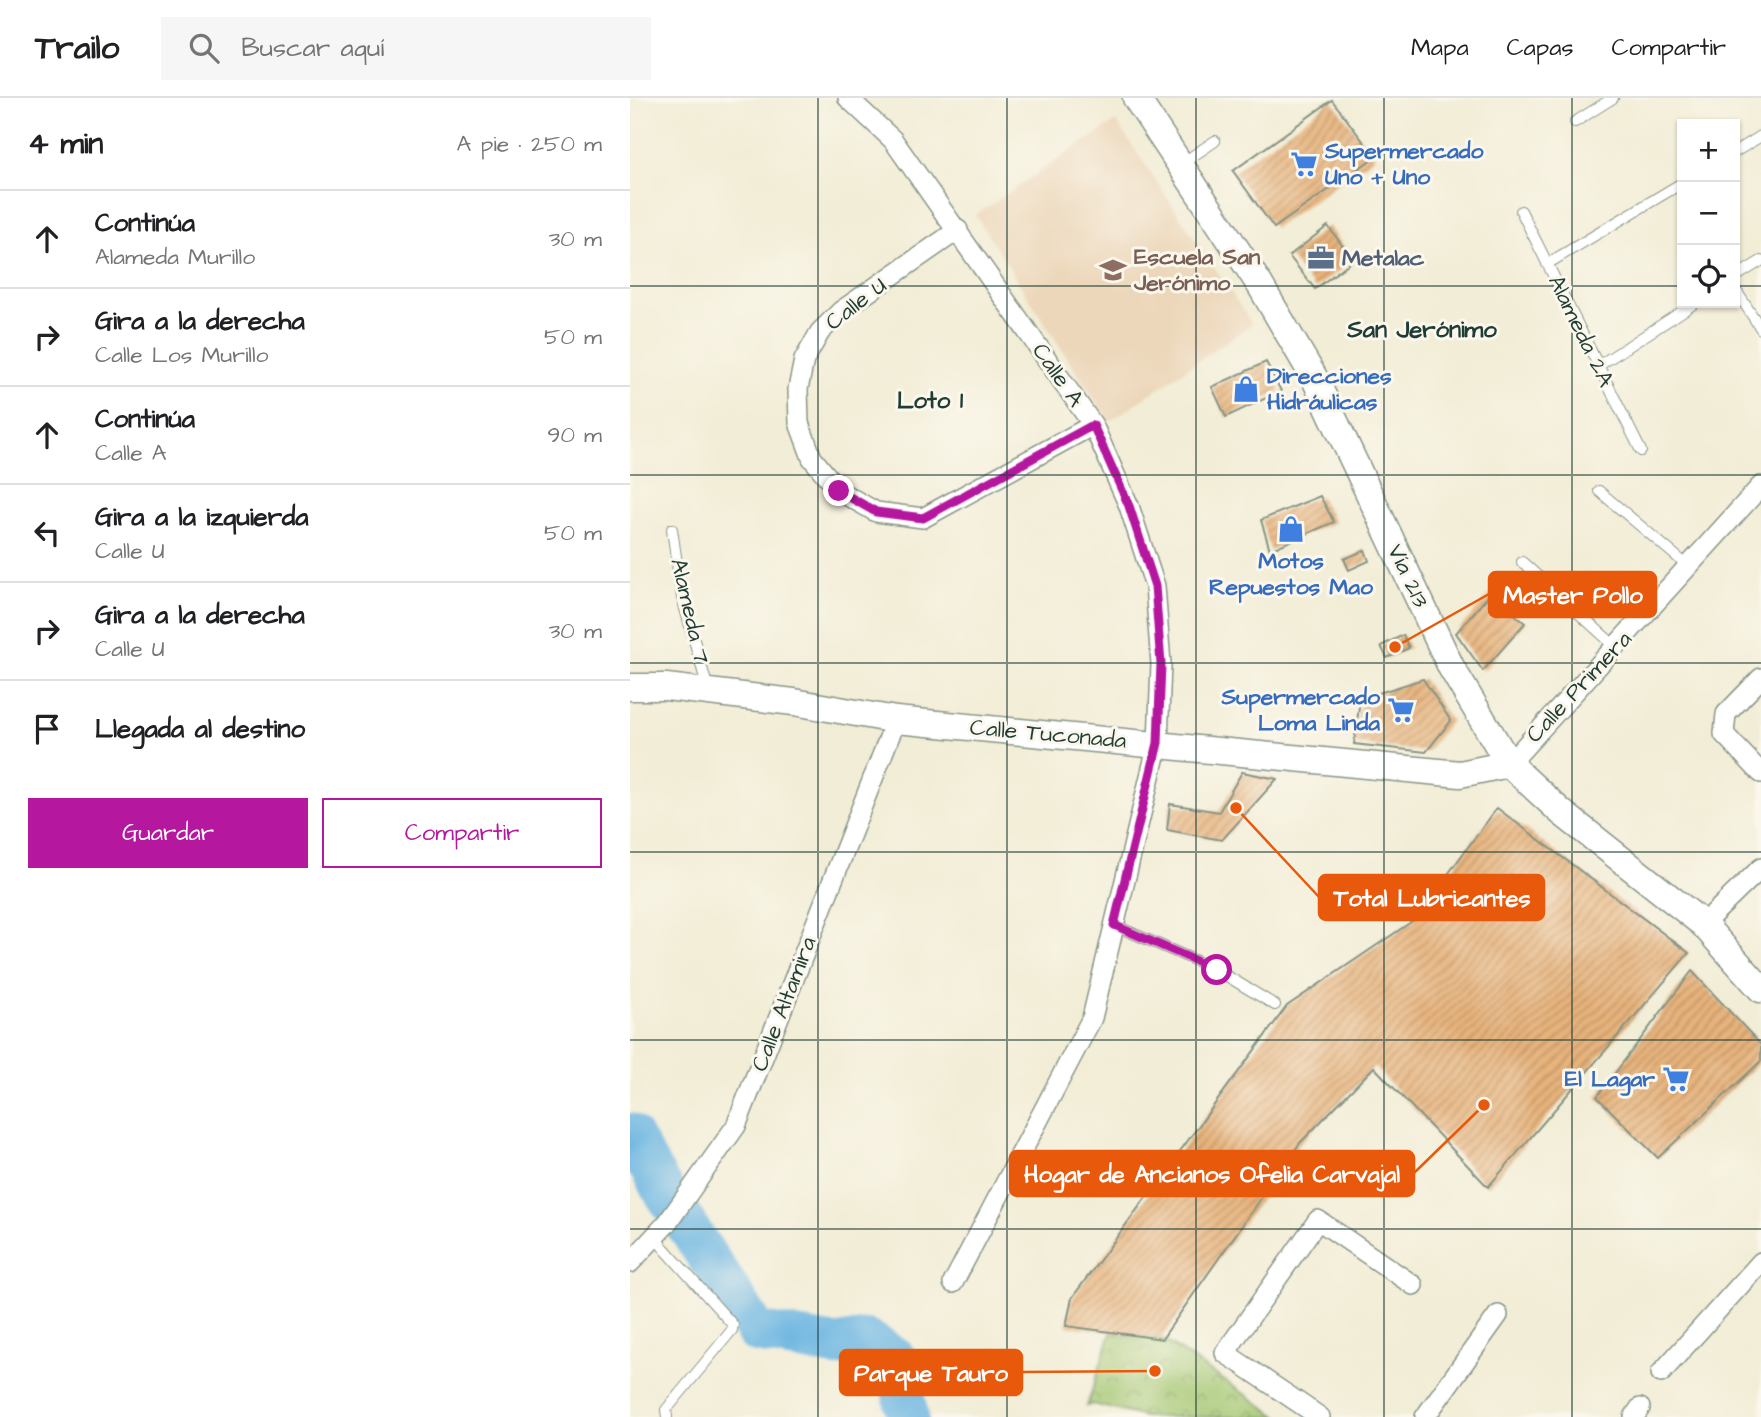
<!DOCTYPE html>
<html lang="es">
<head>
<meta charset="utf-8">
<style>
	:root { --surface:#fff; --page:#f6f6f6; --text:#202124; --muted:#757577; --line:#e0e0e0; --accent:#b5179e }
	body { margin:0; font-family:"Architects Daughter",sans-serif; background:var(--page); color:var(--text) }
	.controls { position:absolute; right:21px; top:21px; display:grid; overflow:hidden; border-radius:0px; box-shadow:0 2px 5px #0004 }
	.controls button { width:63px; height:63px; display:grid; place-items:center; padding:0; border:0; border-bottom:2px solid var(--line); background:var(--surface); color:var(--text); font:35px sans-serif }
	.stop { position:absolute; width:21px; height:21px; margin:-16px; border:5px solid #b5179e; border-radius:50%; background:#fff }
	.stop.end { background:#b5179e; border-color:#fff; box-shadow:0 2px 7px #0008 }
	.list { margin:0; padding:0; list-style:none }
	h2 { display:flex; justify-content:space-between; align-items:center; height:91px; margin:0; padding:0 28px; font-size:30px }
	h2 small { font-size:23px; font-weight:400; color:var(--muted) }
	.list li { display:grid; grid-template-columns:46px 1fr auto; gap:21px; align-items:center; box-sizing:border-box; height:98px; padding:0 28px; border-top:2px solid var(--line) }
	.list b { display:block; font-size:26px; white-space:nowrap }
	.list p { margin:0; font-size:23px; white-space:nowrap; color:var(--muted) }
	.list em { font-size:23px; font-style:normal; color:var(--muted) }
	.actions { display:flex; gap:14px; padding:21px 28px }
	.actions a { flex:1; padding:16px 0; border:2px solid var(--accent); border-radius:0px; text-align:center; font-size:24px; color:var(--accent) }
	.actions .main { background:var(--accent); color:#fff }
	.icon { flex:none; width:38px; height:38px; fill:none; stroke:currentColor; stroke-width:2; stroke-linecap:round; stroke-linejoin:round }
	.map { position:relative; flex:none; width:1131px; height:1319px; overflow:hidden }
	header { display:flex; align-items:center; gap:42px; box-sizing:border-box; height:98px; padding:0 35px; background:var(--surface); border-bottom:2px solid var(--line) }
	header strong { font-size:33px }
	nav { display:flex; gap:38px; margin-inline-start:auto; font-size:24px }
	.search { width:490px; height:63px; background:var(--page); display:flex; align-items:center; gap:18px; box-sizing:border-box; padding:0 24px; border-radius:0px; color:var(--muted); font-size:26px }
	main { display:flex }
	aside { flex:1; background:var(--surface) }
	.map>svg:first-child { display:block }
	.built { fill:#ecd7ba }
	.park { fill:url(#park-crowns); stroke:#618252; stroke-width:2 }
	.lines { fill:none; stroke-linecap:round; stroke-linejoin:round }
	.river { stroke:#68b4e1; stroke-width:42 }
	.building { fill:url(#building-hatch) }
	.lane-casing { stroke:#889585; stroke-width:12 }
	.street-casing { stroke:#889585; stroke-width:22 }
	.secondary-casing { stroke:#889585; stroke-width:29 }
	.lane { stroke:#fff; stroke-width:10 }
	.street { stroke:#fff; stroke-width:19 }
	.secondary { stroke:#fff; stroke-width:26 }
	.route { stroke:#b5179e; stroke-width:9 }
	.grid { fill:none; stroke:#1f3d34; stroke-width:2; stroke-opacity:0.55 }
	.labels { text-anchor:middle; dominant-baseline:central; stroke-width:6; stroke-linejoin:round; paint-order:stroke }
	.shop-label { font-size:23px; font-weight:bold; fill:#366cbe; stroke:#fbf7ec; text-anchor:start }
	.education-label { font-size:23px; font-weight:bold; fill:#785e54; stroke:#fbf7ec; text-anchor:start }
	.service-label { font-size:23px; font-weight:bold; fill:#4e5e75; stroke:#fbf7ec; text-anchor:start }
	.street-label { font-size:23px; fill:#1f3d34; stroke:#fbf7ec }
	.neighbourhood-label { font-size:24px; font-weight:bold; fill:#1f3d34; stroke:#fbf7ec }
	.leader { fill:none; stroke:#e8590c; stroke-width:2.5 }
	.callout-dot { fill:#e8590c; stroke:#fbf7ec; stroke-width:2.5 }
	.callout { fill:#e8590c; stroke:#e8590c; stroke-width:2.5 }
	.callout-label { font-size:24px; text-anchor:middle; font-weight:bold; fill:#fff }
</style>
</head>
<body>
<header>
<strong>Trailo</strong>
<div class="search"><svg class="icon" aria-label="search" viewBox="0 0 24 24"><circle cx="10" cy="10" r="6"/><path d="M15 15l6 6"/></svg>Buscar aquí</div>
<nav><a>Mapa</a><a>Capas</a><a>Compartir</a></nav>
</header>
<main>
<aside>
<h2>4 min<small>A pie · 250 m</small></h2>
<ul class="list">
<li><svg class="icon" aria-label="ahead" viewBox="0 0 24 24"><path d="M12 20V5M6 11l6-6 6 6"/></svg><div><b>Continúa</b><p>Alameda Murillo</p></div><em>30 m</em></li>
<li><svg class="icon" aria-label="right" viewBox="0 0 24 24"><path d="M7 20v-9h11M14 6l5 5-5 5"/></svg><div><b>Gira a la derecha</b><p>Calle Los Murillo</p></div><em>50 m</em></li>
<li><svg class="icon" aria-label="ahead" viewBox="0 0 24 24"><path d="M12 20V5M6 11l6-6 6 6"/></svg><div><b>Continúa</b><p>Calle A</p></div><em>90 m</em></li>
<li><svg class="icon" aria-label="left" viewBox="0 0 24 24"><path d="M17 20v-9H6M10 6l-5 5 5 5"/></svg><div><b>Gira a la izquierda</b><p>Calle U</p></div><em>50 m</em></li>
<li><svg class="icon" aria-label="right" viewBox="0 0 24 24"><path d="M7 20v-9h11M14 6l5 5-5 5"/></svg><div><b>Gira a la derecha</b><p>Calle U</p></div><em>30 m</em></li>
<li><svg class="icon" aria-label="arrive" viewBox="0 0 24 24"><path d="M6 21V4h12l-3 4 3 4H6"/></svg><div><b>Llegada al destino</b></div></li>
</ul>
<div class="actions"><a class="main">Guardar</a><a>Compartir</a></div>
</aside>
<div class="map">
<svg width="1131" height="1319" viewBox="0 0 1131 1319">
	<defs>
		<pattern id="park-crowns" width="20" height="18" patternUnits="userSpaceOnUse" patternTransform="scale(1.75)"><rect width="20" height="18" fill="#a3c670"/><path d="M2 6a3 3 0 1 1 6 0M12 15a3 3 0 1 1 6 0" fill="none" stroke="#84a25d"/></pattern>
		<pattern id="building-hatch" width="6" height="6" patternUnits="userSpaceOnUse" patternTransform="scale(1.75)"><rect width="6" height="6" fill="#e8b37c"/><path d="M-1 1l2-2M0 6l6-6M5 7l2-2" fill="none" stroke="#bb9366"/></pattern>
	</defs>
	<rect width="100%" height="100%" fill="#fbf7ec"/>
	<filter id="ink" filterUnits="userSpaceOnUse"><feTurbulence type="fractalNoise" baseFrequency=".0143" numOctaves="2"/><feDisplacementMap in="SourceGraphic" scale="14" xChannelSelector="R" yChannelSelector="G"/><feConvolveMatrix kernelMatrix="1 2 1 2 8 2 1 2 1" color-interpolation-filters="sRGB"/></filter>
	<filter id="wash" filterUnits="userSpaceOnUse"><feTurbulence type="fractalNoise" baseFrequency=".00686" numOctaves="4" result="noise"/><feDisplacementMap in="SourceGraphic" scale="28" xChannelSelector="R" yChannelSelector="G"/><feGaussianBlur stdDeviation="1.57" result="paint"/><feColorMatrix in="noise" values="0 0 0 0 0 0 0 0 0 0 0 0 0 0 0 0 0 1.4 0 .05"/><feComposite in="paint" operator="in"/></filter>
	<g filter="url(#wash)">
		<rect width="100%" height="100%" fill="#f2edd6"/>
		<!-- built -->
		<path class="built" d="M 486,23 L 622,226 L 479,324 L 345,117 Z"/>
		<!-- park -->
		<path class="park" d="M 481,1235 L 532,1241 L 649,1319 L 515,1319 L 463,1306 L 457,1308 Z"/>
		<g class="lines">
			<!-- river -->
			<path class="river" d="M 0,1036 L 31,1089 L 127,1234 L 205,1248 L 237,1242 L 265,1260 L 278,1319"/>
		</g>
		<g id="blocks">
			<!-- building -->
			<path class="building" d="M 702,2 L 745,59 L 644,130 L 603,73 Z
				M 698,128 L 723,162 L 685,191 L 659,158 Z
				M 636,264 L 651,293 L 596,319 L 582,289 Z
				M 690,398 L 704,424 L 640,452 L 631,422 Z
				M 735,452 L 739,463 L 719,472 L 714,461 Z
				M 860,496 L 895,525 L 853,573 L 826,535 Z
				M 773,537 L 779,550 L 757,560 L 751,548 Z
				M 793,581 L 821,623 L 796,654 L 724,646 L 730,601 Z
				M 612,674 L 647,681 L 592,742 L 537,732 L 540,706 L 589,714 Z
				M 867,710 L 1059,855 L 858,1089 L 744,969 L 670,1045 L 532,1241 L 436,1228 L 442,1200 L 657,908 L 784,822 Z
				M 1062,873 L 1131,947 L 1131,963 L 1028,1060 L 967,999 Z"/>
		</g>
	</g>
	<g filter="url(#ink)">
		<use href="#blocks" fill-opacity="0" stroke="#889585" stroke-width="2"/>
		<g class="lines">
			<defs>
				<path id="lane" d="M 945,24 L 983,0
					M 1105,54 L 1131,38
					M 551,66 L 585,43
					M 891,113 L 1011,353
					M 917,166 L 1052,85
					M 1105,179 L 1131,163
					M 1105,191 L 1131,231
					M 968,268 L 1065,205
					M 969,393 L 1059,469
					M 42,431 L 52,500 L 78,591
					M 892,464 L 986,549
					M 484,827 L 587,872 L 645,907
					M 24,1139 L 103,1227 L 102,1232 L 36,1312 L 37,1319"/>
				<path id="street" d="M 218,0 L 263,42 L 463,327 L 499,408 L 525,488 L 531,566 L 528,645 L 462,920 L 323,1185
					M 328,132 L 211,213 L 190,234 L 174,262 L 168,291 L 169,325 L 182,360 L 209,393 L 246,414 L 293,420 L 463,327
					M 1131,580 L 1096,616 L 1094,636 L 1131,675
					M 879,666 L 1131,388
					M 1073,826 L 1131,770
					M 0,1165 L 38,1124 L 106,1028 L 266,622
					M 1031,1275 L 1131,1164
					M 690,1319 L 595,1255 L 688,1122 L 783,1187
					M 795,1319 L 868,1217
					M 1004,1319 L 1010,1310"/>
				<path id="secondary" d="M 506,0 L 630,187 L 685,281 L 821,569 L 879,666 L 931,714 L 1073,826 L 1131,891
					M 0,589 L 36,589 L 164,604 L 266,622 L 830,676 L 879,666"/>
			</defs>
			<!-- lane casing -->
			<use href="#lane" class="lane-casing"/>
			<!-- street casing -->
			<use href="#street" class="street-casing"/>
			<!-- secondary casing -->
			<use href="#secondary" class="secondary-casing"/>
			<!-- lane -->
			<use href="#lane" class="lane"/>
			<!-- street -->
			<use href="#street" class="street"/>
			<!-- secondary -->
			<use href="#secondary" class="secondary"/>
		</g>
	</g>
	<g class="lines" filter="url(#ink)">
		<!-- route -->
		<path class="route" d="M 209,393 L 246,414 L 293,420 L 463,327 L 499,408 L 525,488 L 531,566 L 528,645 L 484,827 L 587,872"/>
	</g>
	<!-- grid -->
	<path class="grid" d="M 188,0 L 188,1319M 377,0 L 377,1319M 566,0 L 566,1319M 754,0 L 754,1319M 942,0 L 942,1319M 0,188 L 1052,188M 1105,188 L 1131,188M 0,377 L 1131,377M 0,565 L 1131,565M 0,754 L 1131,754M 0,942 L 1131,942M 0,1131 L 1131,1131"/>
	<!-- icons -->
	<defs>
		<symbol id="supermarket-bare" viewBox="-9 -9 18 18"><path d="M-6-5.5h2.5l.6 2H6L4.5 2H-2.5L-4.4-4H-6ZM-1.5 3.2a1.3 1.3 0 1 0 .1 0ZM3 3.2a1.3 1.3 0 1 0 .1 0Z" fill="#3f7fe0" stroke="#fbf7ec" stroke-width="2.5" paint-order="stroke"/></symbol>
		<symbol id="office-bare" viewBox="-9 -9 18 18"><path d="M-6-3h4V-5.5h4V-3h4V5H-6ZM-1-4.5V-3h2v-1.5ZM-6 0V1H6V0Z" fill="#5c6f8a" stroke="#fbf7ec" stroke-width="2.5" paint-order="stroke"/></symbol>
		<symbol id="school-bare" viewBox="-9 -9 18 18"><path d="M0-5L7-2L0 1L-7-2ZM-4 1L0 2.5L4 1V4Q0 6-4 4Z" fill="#8d6e63" stroke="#fbf7ec" stroke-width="2.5" paint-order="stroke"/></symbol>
		<symbol id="shop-bare" viewBox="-9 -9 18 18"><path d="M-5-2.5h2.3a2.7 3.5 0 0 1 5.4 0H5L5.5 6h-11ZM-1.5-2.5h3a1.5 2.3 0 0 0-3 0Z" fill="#3f7fe0" stroke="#fbf7ec" stroke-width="2.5" paint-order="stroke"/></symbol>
	</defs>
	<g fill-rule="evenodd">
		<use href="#supermarket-bare" x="655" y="47" width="38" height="38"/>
		<use href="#office-bare" x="672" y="141" width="38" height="38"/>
		<use href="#school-bare" x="464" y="153" width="38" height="38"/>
		<use href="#shop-bare" x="597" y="272" width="38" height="38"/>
		<use href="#shop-bare" x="642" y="412" width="38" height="38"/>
		<use href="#supermarket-bare" x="752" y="593" width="38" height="38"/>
		<use href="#supermarket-bare" x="1027" y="962" width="38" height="38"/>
	</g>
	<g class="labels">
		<!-- shop labels -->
		<g class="shop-label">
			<text x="695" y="53">Supermercado<tspan x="695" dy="26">Uno + Uno</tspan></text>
			<text x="637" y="278">Direcciones<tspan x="637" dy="26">Hidráulicas</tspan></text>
			<text x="661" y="463" text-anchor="middle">Motos<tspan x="661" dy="26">Repuestos Mao</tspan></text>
			<text x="750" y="599" text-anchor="end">Supermercado<tspan x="750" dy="26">Loma Linda</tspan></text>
			<text x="1025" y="981" text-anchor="end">El Lagar</text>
		</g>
		<!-- education labels -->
		<g class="education-label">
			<text x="504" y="159">Escuela San<tspan x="504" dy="26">Jerónimo</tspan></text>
		</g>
		<!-- service labels -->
		<g class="service-label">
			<text x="712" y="160">Metalac</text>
		</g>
		<!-- street labels -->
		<g class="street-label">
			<text transform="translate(226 206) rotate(-38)">Calle U</text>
			<text transform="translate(951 233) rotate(64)">Alameda 2A</text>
			<text transform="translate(428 277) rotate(55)">Calle A</text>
			<text transform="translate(778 478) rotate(65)">Vía 213</text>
			<text transform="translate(60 513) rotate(77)">Alameda 7</text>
			<text transform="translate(949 589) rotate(-47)">Calle Primera</text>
			<text transform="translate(418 636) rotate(5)">Calle Tuconada</text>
			<text transform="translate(154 906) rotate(-69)">Calle Altamira</text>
		</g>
		<!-- neighbourhood labels -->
		<g class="neighbourhood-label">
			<text x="792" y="232">San Jerónimo</text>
			<text x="300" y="303">Loto 1</text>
		</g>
	</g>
	<!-- callouts -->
	<path class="leader" d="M765 549L859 496M606 710L689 799M854 1007L784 1075M525 1273L392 1274"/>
	<g class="callout-dot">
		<circle cx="765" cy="549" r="7"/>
		<circle cx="606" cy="710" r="7"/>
		<circle cx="854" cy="1007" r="7"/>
		<circle cx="525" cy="1273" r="7"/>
	</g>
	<g class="callout">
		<rect x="859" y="474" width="167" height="45" rx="7"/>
		<rect x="689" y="777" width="225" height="45" rx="7"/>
		<rect x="380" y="1053" width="404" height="45" rx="7"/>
		<rect x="210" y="1252" width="182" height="45" rx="7"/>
	</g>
	<g class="callout-label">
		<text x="943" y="505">Master Pollo</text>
		<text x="802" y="808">Total Lubricantes</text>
		<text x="582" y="1084">Hogar de Ancianos Ofelia Carvajal</text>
		<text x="301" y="1283">Parque Tauro</text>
	</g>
</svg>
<div class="controls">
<button>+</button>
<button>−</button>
<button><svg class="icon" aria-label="locate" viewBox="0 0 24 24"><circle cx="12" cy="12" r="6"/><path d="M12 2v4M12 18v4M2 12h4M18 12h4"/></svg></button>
</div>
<div class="stop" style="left:587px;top:872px"></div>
<div class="stop end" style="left:209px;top:393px"></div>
</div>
</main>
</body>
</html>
